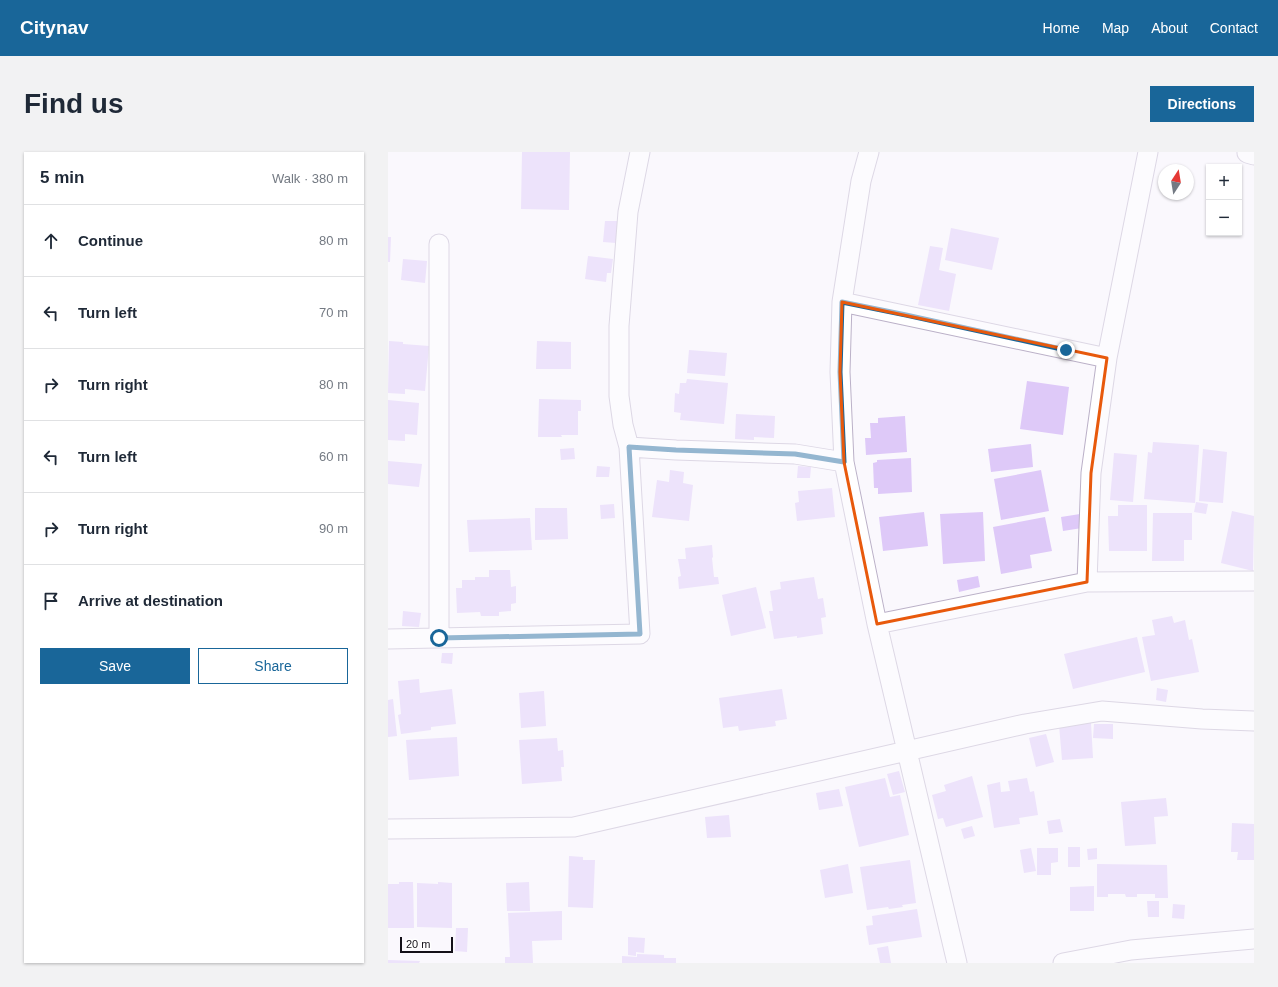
<!DOCTYPE html>
<html lang="en">
<head>
<meta charset="utf-8">
<style>
	:root { --surface:#fff; --page:#f2f2f3; --text:#1f2937; --muted:#747a83; --line:#e0e1e3; --accent:#196699 }
	body { margin:0; font-family:Arial,sans-serif; background:var(--page); color:var(--text) }
	.controls { position:absolute; right:12px; top:12px; display:grid; overflow:hidden; border-radius:0px; box-shadow:0 1px 3px #0004 }
	.controls button { width:36px; height:36px; display:grid; place-items:center; padding:0; border:0; border-bottom:1px solid var(--line); background:var(--surface); color:var(--text); font:20px sans-serif }
	.compass { position:absolute; left:770px; top:12px; width:36px; height:36px; border-radius:50%; background:var(--surface); box-shadow:0 1px 3px #0004; rotate:12deg }
	.scale { position:absolute; left:12px; bottom:10px; width:53px; box-sizing:border-box; padding-left:4px; border:2px solid #131018; border-top:0; font-size:11px; line-height:14px; white-space:nowrap; color:#131018; -webkit-text-stroke:3px #fff; paint-order:stroke }
	.stop { position:absolute; width:12px; height:12px; margin:-9px; border:3px solid #196699; border-radius:50%; background:#fff }
	.stop.end { background:#196699; border-color:#fff; box-shadow:0 1px 4px #0008 }
	.list { margin:0; padding:0; list-style:none }
	h2 { display:flex; justify-content:space-between; align-items:center; height:52px; margin:0; padding:0 16px; font-size:17px }
	h2 small { font-size:13px; font-weight:400; color:var(--muted) }
	.list li { display:grid; grid-template-columns:26px 1fr auto; gap:12px; align-items:center; box-sizing:border-box; height:72px; padding:0 16px; border-top:1px solid var(--line) }
	.list b { display:block; font-size:15px; white-space:nowrap }
	.list em { font-size:13px; font-style:normal; color:var(--muted) }
	.actions { display:flex; gap:8px; padding:12px 16px }
	.actions a { flex:1; padding:9px 0; border:1px solid var(--accent); border-radius:0px; text-align:center; font-size:14px; color:var(--accent) }
	.actions .main { background:var(--accent); color:#fff }
	.icon { flex:none; width:22px; height:22px; fill:none; stroke:currentColor; stroke-width:2; stroke-linecap:round; stroke-linejoin:round }
	.map { position:relative; flex:none; width:866px; height:811px; overflow:hidden; border-radius:0px }
	header { display:flex; align-items:center; gap:24px; box-sizing:border-box; height:56px; padding:0 20px; background:var(--accent); color:#fff }
	header strong { font-size:19px }
	nav { display:flex; gap:22px; margin-inline-start:auto; font-size:14px }
	.intro { display:flex; align-items:center; justify-content:space-between; box-sizing:border-box; height:96px; padding:0 24px }
	h1 { margin:0; font-size:28px }
	.button { padding:10px 18px; border-radius:0px; background:var(--accent); color:#fff; font-size:14px; font-weight:700 }
	main { display:flex; gap:24px; padding:0 24px }
	aside { flex:1; background:var(--surface); border-radius:0px; box-shadow:0 1px 3px #0004 }
	.map>svg:first-child { display:block }
	.building { fill:#dec9f8 }
	.lines { fill:none; stroke-linecap:round; stroke-linejoin:round }
	.minor-casing { stroke:#bbb1c8; stroke-width:21 }
	.minor { stroke:#fff; stroke-width:19 }
	.route { stroke:#196699; stroke-width:5 }
	.marked { fill:none; stroke:#e8590c; stroke-width:3; stroke-linejoin:round }
</style>
</head>
<body>
<header>
<strong>Citynav</strong>
<nav><a>Home</a><a>Map</a><a>About</a><a>Contact</a></nav>
</header>
<div class="intro"><h1>Find us</h1><a class="button">Directions</a></div>
<main>
<aside>
<h2>5 min<small>Walk · 380 m</small></h2>
<ul class="list">
<li><svg class="icon" aria-label="ahead" viewBox="0 0 24 24"><path d="M12 20V5M6 11l6-6 6 6"/></svg><div><b>Continue</b></div><em>80 m</em></li>
<li><svg class="icon" aria-label="left" viewBox="0 0 24 24"><path d="M17 20v-9H6M10 6l-5 5 5 5"/></svg><div><b>Turn left</b></div><em>70 m</em></li>
<li><svg class="icon" aria-label="right" viewBox="0 0 24 24"><path d="M7 20v-9h11M14 6l5 5-5 5"/></svg><div><b>Turn right</b></div><em>80 m</em></li>
<li><svg class="icon" aria-label="left" viewBox="0 0 24 24"><path d="M17 20v-9H6M10 6l-5 5 5 5"/></svg><div><b>Turn left</b></div><em>60 m</em></li>
<li><svg class="icon" aria-label="right" viewBox="0 0 24 24"><path d="M7 20v-9h11M14 6l5 5-5 5"/></svg><div><b>Turn right</b></div><em>90 m</em></li>
<li><svg class="icon" aria-label="arrive" viewBox="0 0 24 24"><path d="M6 21V4h12l-3 4 3 4H6"/></svg><div><b>Arrive at destination</b></div></li>
</ul>
<div class="actions"><a class="main">Save</a><a>Share</a></div>
</aside>
<div class="map">
<svg width="866" height="811" viewBox="0 0 866 811">
	<rect width="100%" height="100%" fill="#faf8fd"/>
	<!-- building -->
	<path class="building" d="M 134,0 L 182,0 L 181,58 L 133,57 Z
		M 217,69 L 230,69 L 228,91 L 215,90 Z
		M 563,76 L 611,86 L 604,118 L 557,108 Z
		M 0,85 L 3,85 L 2,110 L 0,110 Z
		M 542,94 L 555,96 L 551,118 L 568,122 L 561,159 L 530,153 Z
		M 200,104 L 225,107 L 223,121 L 219,121 L 218,130 L 197,127 Z
		M 15,107 L 39,109 L 37,131 L 13,128 Z
		M 1,189 L 15,190 L 15,192 L 41,194 L 37,239 L 17,237 L 17,242 L 0,241 Z
		M 149,189 L 183,190 L 183,217 L 148,217 Z
		M 301,198 L 339,201 L 337,224 L 299,221 Z
		M 299,227 L 340,231 L 336,272 L 292,268 L 293,261 L 286,260 L 287,241 L 291,242 L 292,231 L 298,231 Z
		M 639,229 L 681,235 L 675,283 L 632,277 Z
		M 151,247 L 193,248 L 193,259 L 190,259 L 190,283 L 173,283 L 174,285 L 150,285 Z
		M 0,248 L 31,251 L 29,283 L 17,282 L 17,289 L 0,288 Z
		M 348,262 L 387,264 L 386,286 L 366,285 L 366,288 L 347,287 Z
		M 517,264 L 519,300 L 478,303 L 477,286 L 483,286 L 482,271 L 490,271 L 490,266 Z
		M 765,290 L 811,293 L 807,351 L 756,347 L 760,300 L 764,301 Z
		M 643,292 L 645,315 L 603,320 L 600,297 Z
		M 186,296 L 187,307 L 173,308 L 172,297 Z
		M 815,297 L 839,300 L 835,351 L 811,349 Z
		M 726,301 L 749,303 L 745,350 L 722,348 Z
		M 523,306 L 524,340 L 490,342 L 490,336 L 486,336 L 485,311 L 489,310 L 489,308 Z
		M 0,309 L 34,312 L 31,335 L 0,332 Z
		M 209,314 L 222,315 L 221,325 L 208,325 Z
		M 410,314 L 423,315 L 422,326 L 409,326 Z
		M 282,318 L 296,320 L 295,331 L 305,333 L 301,369 L 264,365 L 269,328 L 281,330 Z
		M 653,318 L 661,359 L 613,368 L 606,327 Z
		M 444,336 L 447,365 L 409,369 L 407,351 L 411,350 L 410,339 Z
		M 808,350 L 820,352 L 818,362 L 806,360 Z
		M 226,352 L 227,366 L 213,367 L 212,353 Z
		M 730,353 L 759,353 L 759,399 L 721,399 L 720,364 L 730,364 Z
		M 147,356 L 179,356 L 180,387 L 147,388 Z
		M 844,359 L 866,364 L 865,419 L 833,411 Z
		M 536,360 L 540,394 L 495,399 L 491,365 Z
		M 595,360 L 597,409 L 555,412 L 552,362 Z
		M 765,361 L 804,361 L 804,388 L 796,388 L 796,409 L 764,409 Z
		M 692,362 L 694,376 L 675,379 L 673,365 Z
		M 657,365 L 664,399 L 642,403 L 644,416 L 613,422 L 605,375 Z
		M 142,366 L 144,398 L 81,400 L 79,368 Z
		M 324,393 L 325,405 L 324,406 L 326,425 L 330,425 L 331,432 L 291,437 L 290,425 L 293,424 L 290,407 L 298,407 L 297,396 Z
		M 101,418 L 122,418 L 123,435 L 128,434 L 128,451 L 123,452 L 123,459 L 111,460 L 111,464 L 93,464 L 92,460 L 69,461 L 68,436 L 74,436 L 74,428 L 87,428 L 87,425 L 101,425 Z
		M 590,424 L 592,435 L 571,440 L 569,428 Z
		M 426,425 L 430,447 L 435,446 L 438,465 L 433,466 L 435,482 L 409,486 L 409,484 L 386,487 L 381,459 L 385,459 L 382,439 L 393,437 L 392,430 Z
		M 368,435 L 378,476 L 343,484 L 334,443 Z
		M 15,459 L 33,461 L 31,475 L 14,474 Z
		M 784,464 L 786,471 L 797,468 L 801,488 L 804,487 L 811,520 L 763,529 L 754,485 L 767,483 L 764,468 Z
		M 749,485 L 757,520 L 685,537 L 676,502 Z
		M 54,501 L 65,501 L 64,512 L 53,511 Z
		M 31,527 L 32,541 L 64,537 L 68,572 L 43,575 L 43,578 L 13,582 L 10,563 L 13,562 L 10,529 Z
		M 769,536 L 780,538 L 778,550 L 768,548 Z
		M 394,537 L 399,567 L 387,569 L 388,574 L 351,579 L 350,574 L 335,576 L 331,546 Z
		M 156,539 L 158,574 L 133,576 L 131,541 Z
		M 5,547 L 9,584 L 0,585 L 0,548 Z
		M 703,571 L 705,606 L 674,608 L 671,573 Z
		M 706,572 L 725,572 L 725,587 L 705,586 Z
		M 658,582 L 666,610 L 648,615 L 641,586 Z
		M 69,585 L 71,624 L 21,628 L 18,588 Z
		M 169,586 L 170,599 L 175,598 L 176,615 L 173,615 L 174,629 L 134,632 L 131,588 Z
		M 511,619 L 517,640 L 505,643 L 499,622 Z
		M 584,624 L 595,665 L 558,675 L 555,666 L 550,667 L 544,643 L 558,639 L 556,633 Z
		M 497,626 L 502,645 L 512,643 L 521,683 L 471,695 L 457,635 Z
		M 639,626 L 642,640 L 646,639 L 650,663 L 631,666 L 632,672 L 606,676 L 599,633 L 612,630 L 613,640 L 622,639 L 620,629 Z
		M 451,637 L 455,654 L 431,658 L 428,641 Z
		M 778,646 L 780,664 L 766,665 L 768,692 L 737,694 L 733,650 Z
		M 341,663 L 343,685 L 319,686 L 317,665 Z
		M 672,667 L 675,680 L 661,682 L 659,669 Z
		M 844,671 L 866,672 L 866,708 L 849,708 L 850,700 L 843,700 Z
		M 584,674 L 587,684 L 576,687 L 573,677 Z
		M 680,695 L 692,695 L 692,715 L 680,715 Z
		M 643,696 L 648,719 L 636,721 L 632,698 Z
		M 649,696 L 670,696 L 670,710 L 663,711 L 663,723 L 649,723 Z
		M 709,696 L 709,707 L 700,708 L 699,697 Z
		M 181,704 L 195,705 L 195,708 L 207,708 L 205,756 L 180,755 Z
		M 522,708 L 528,751 L 514,753 L 515,755 L 501,757 L 500,755 L 479,758 L 472,715 Z
		M 460,712 L 465,741 L 437,746 L 432,718 Z
		M 709,712 L 779,713 L 780,746 L 767,746 L 767,742 L 749,742 L 749,745 L 738,745 L 737,742 L 720,742 L 720,745 L 709,745 Z
		M 11,730 L 25,730 L 26,776 L 0,776 L 0,732 L 11,732 Z
		M 50,730 L 64,731 L 64,776 L 29,775 L 29,731 L 50,732 Z
		M 141,730 L 142,759 L 119,759 L 118,731 Z
		M 706,734 L 706,759 L 682,759 L 682,735 Z
		M 759,749 L 771,749 L 771,765 L 760,765 Z
		M 785,752 L 797,753 L 796,767 L 784,766 Z
		M 529,757 L 534,785 L 481,793 L 478,774 L 485,773 L 484,764 Z
		M 174,759 L 174,788 L 144,789 L 145,811 L 117,811 L 117,805 L 122,805 L 120,761 Z
		M 68,776 L 80,776 L 79,800 L 67,799 Z
		M 240,785 L 257,786 L 256,801 L 248,800 L 248,804 L 240,803 Z
		M 500,794 L 503,811 L 492,811 L 489,796 Z
		M 249,802 L 276,803 L 276,806 L 288,806 L 288,811 L 234,811 L 234,804 L 249,805 Z
		M 0,808 L 32,809 L 31,811 L 0,811 Z"/>
	<g class="lines">
		<defs>
			<path id="minor" d="M 252,0 L 240,60 L 231,174 L 231,244 L 235,273 L 241,295 L 288,298 L 407,302 L 456,310
				M 481,0 L 473,29 L 454,150 L 452,220 L 456,310 L 489,472 L 569,811
				M 859,1 L 866,3
				M 454,150 L 719,206
				M 699,430 L 703,321 L 719,206 L 760,0
				M 489,472 L 699,430 L 866,429
				M 51,486 L 51,92
				M 0,487 L 252,482 L 241,295
				M 0,677 L 186,675 L 637,572 L 714,559 L 814,567 L 866,569
				M 675,811 L 743,798 L 866,787"/>
		</defs>
		<!-- minor casing -->
		<use href="#minor" class="minor-casing"/>
		<!-- minor -->
		<use href="#minor" class="minor"/>
	</g>
	<g class="lines">
		<!-- route -->
		<path class="route" d="M 51,486 L 252,482 L 241,295 L 288,298 L 407,302 L 456,310 L 452,220 L 454,150 L 518,163 L 678,198"/>
	</g>
	<!-- marked area -->
	<path d="M0 0H866V811H0ZM 454,150 L 719,206 L 703,321 L 699,430 L 489,472 L 456,310 L 452,220 Z" fill="#faf8fd" fill-opacity=".55" fill-rule="evenodd"/>
	<path class="marked" d="M 454,150 L 719,206 L 703,321 L 699,430 L 489,472 L 456,310 L 452,220 Z"/>
</svg>
<div class="controls">
<button>+</button>
<button>−</button>
</div>
<svg class="compass" viewBox="-18 -18 36 36"><path d="M0-13l5 13h-10z" fill="#e53935"/><path d="M0 13l5-13h-10z" fill="#747a83"/></svg>
<div class="scale">20 m</div>
<div class="stop" style="left:51px;top:486px"></div>
<div class="stop end" style="left:678px;top:198px"></div>
</div>
</main>
</body>
</html>
